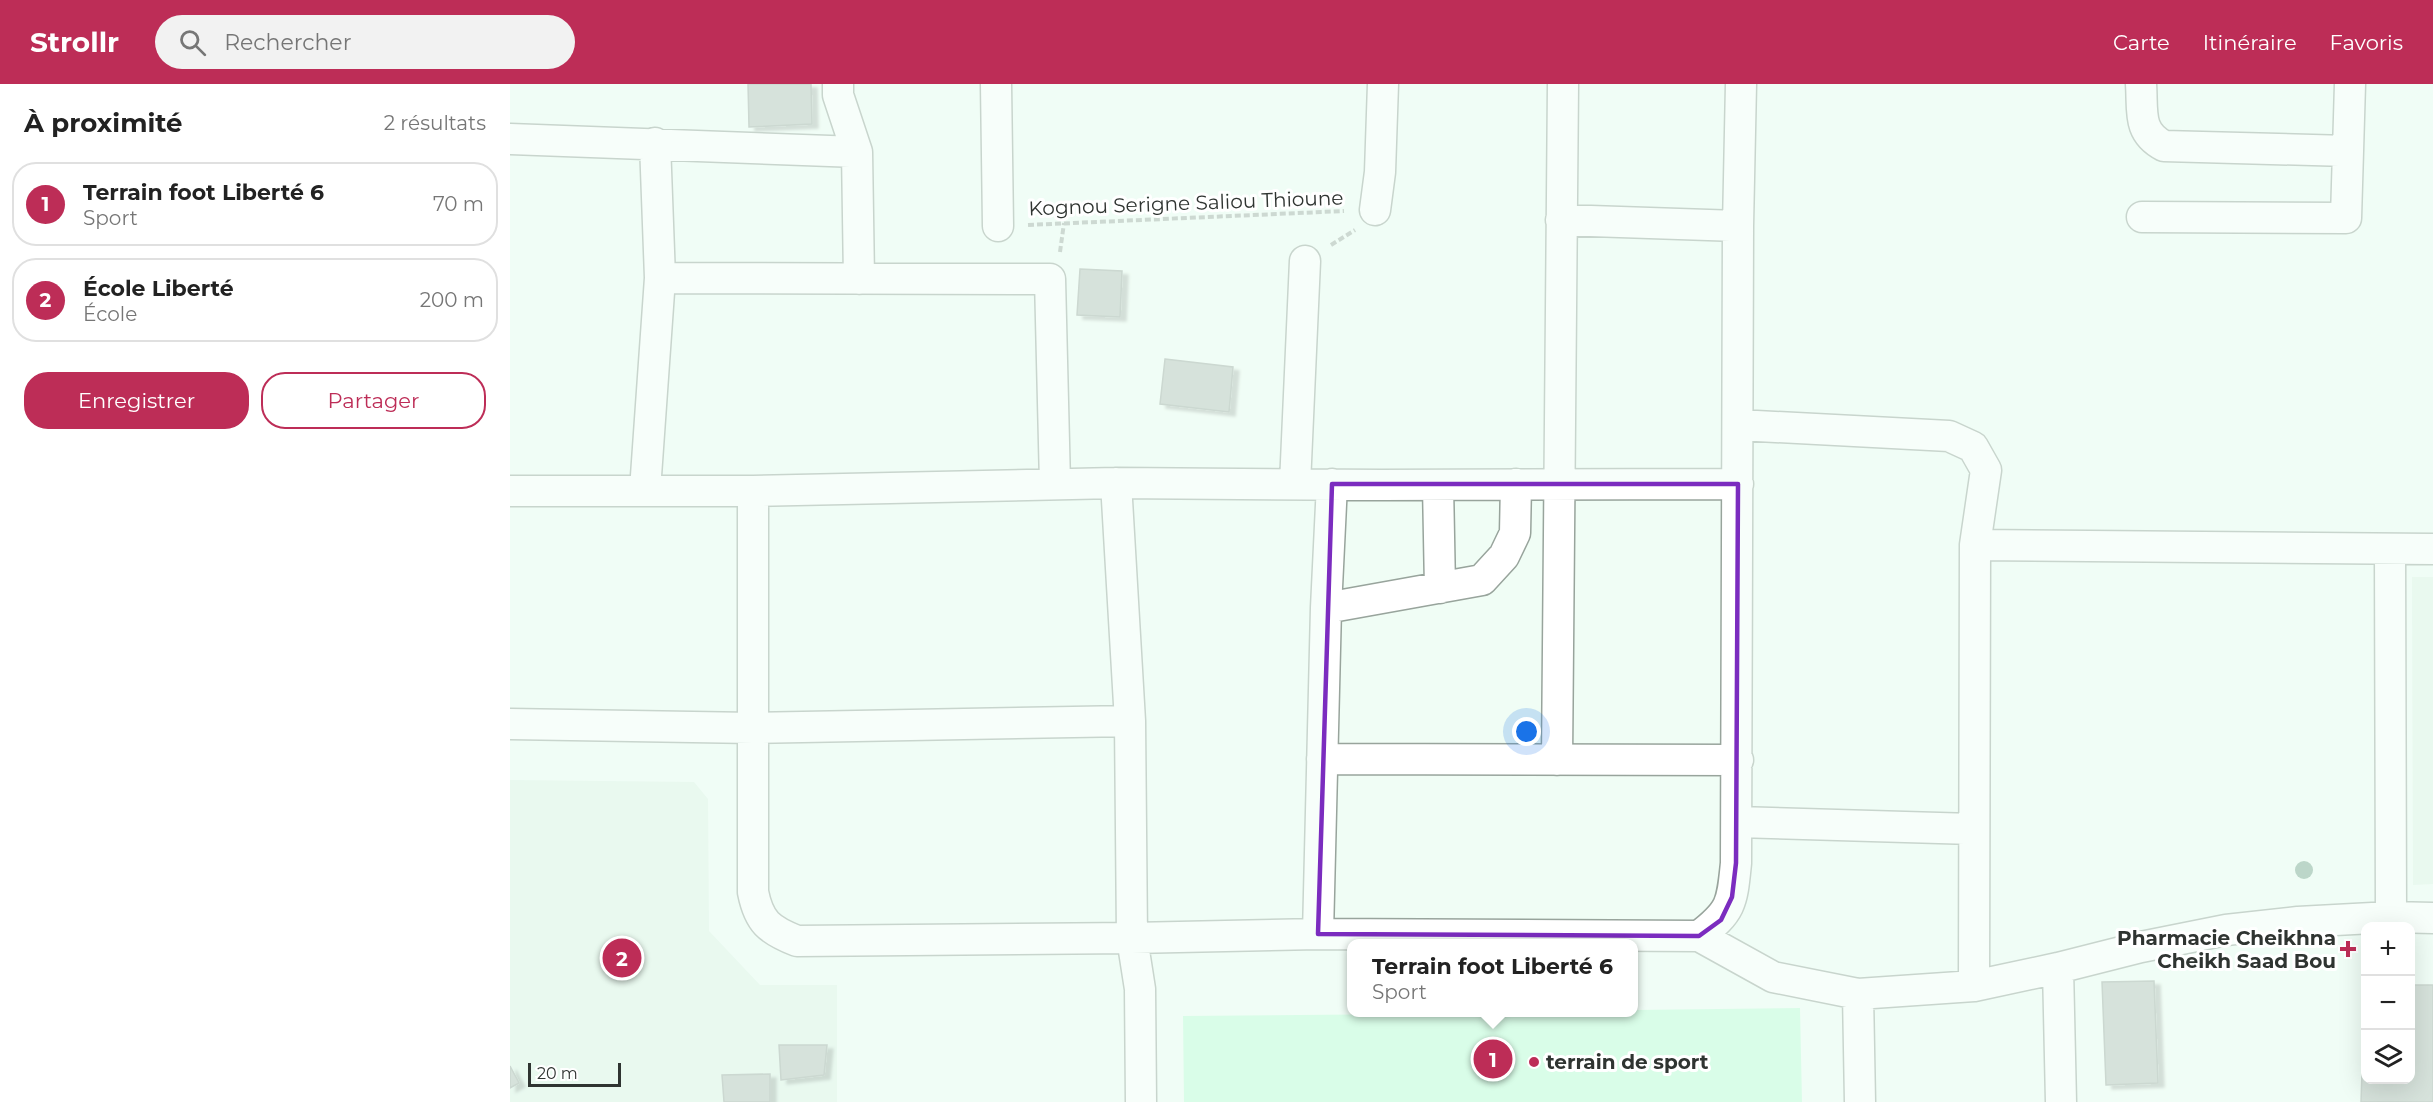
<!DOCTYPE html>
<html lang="fr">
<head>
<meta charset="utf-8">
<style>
	:root { --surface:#fff; --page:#f2f2f2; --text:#222; --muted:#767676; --line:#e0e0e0; --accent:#bd2d57 }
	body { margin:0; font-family:Montserrat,sans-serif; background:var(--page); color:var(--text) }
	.controls { position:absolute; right:18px; bottom:18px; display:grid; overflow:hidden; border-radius:12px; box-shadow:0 6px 24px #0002 }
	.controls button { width:54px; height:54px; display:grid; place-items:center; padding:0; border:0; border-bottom:2px solid var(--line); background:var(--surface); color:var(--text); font:30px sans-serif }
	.scale { position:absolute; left:18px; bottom:15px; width:93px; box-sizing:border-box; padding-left:6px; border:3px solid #2f3431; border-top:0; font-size:16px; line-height:21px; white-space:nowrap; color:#2f3431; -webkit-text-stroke:4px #fff; paint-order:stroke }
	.you { position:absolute; left:1017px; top:648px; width:21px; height:21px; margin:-15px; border:4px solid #fff; border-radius:50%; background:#1a73e8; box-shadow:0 0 0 9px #1a73e833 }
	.badge { display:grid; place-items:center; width:39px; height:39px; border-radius:50%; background:var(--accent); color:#fff; font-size:20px; font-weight:700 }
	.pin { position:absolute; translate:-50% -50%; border:3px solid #fff; box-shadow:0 2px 6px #0006 }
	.popup { position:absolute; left:837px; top:855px; width:291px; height:78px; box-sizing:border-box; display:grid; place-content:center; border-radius:12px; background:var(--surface); filter:drop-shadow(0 2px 4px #0005); font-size:20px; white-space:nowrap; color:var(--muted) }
	.popup b { font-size:22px; color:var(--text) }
	.popup::after { content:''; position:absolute; left:50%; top:100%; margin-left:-12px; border:12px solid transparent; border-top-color:var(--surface) }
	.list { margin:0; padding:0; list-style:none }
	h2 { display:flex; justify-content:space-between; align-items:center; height:78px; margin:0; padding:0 24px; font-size:26px }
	h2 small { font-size:20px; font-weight:400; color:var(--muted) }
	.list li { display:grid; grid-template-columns:39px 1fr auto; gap:18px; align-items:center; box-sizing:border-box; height:84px; margin:0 12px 12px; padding:0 12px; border:2px solid var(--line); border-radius:24px }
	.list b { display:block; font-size:22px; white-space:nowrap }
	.list p { margin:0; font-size:20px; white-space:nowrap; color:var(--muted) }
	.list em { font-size:20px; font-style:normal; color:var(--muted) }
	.actions { display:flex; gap:12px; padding:18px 24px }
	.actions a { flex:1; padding:14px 0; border:2px solid var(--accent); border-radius:24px; text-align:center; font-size:21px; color:var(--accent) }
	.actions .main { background:var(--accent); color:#fff }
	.icon { flex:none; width:33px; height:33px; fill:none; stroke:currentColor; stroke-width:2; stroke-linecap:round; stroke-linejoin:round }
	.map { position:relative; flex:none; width:1923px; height:1018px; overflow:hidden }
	header { display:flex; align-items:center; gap:36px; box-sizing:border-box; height:84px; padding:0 30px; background:var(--accent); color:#fff }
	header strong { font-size:28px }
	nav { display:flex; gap:33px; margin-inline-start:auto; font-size:21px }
	.search { width:420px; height:54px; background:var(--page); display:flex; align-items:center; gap:15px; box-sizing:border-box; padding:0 21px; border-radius:33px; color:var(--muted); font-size:22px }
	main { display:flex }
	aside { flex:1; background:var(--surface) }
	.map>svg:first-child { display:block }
	.built { fill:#dff3e7 }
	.green { fill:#bdfcd8 }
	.building { fill:#b5c2ba; stroke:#9faba4; stroke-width:1.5; filter:url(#shadow) }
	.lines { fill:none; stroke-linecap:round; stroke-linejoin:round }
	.minor-casing { stroke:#98a49c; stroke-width:33 }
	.path { stroke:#a3ada7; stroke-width:4; stroke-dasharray:6 3; stroke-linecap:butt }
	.minor { stroke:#fff; stroke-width:30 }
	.tree { fill:#7ca792 }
	.marked { fill:none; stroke:#7b2cbf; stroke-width:4.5; stroke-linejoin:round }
	.poi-dot { fill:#bd2d57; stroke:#fff; stroke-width:2 }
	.labels { text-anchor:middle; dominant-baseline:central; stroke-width:6; stroke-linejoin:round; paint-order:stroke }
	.street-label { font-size:20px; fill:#2f3431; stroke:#fff }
	.poi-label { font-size:20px; font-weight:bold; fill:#2f3431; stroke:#fff; text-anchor:end }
</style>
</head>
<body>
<header>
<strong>Strollr</strong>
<div class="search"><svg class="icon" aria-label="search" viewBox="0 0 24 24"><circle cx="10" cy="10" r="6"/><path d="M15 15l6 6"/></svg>Rechercher</div>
<nav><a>Carte</a><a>Itinéraire</a><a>Favoris</a></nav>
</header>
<main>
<aside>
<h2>À proximité<small>2 résultats</small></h2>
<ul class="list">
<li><span class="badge">1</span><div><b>Terrain foot Liberté 6</b><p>Sport</p></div><em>70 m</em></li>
<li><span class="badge">2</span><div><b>École Liberté</b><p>École</p></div><em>200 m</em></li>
</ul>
<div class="actions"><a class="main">Enregistrer</a><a>Partager</a></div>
</aside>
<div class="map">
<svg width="1923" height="1018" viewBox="0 0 1923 1018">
	<defs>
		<filter id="shadow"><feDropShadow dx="6" dy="4" stdDeviation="1.5" flood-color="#0004"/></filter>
	</defs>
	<rect width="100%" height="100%" fill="#f0fdf5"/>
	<!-- built -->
	<path class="built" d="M 1902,493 L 1923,493 L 1923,800 L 1903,801 Z
		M 0,696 L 184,698 L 198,715 L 199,847 L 250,901 L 327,901 L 327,1018 L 0,1018 Z"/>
	<!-- green -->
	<path class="green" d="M 1290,924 L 1292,1018 L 674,1018 L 673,932 L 1124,928 L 1124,926 Z"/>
	<!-- building -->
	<path class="building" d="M 238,0 L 301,0 L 302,40 L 239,43 Z
		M 570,185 L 612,187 L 610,233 L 567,231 Z
		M 655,275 L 723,283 L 719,328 L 650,320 Z
		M 1644,897 L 1648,999 L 1596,1001 L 1592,898 Z
		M 1855,899 L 1856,996 L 1900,996 L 1900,901 L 1923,901 L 1923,1018 L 1851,1018 Z
		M 269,961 L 317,961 L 314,991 L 271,996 Z
		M 0,982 L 9,999 L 0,1004 Z
		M 260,990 L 260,1018 L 214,1018 L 212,991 Z"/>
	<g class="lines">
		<defs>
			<path id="minor" d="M 328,0 L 328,11 L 347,68 L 349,195
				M 486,0 L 488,142
				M 1631,0 C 1633,27 1627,48 1654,62 L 1838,67
				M 0,55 L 347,68
				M 865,126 L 870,88 L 873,0
				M 1632,133 L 1836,134 L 1840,0
				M 1051,136 L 1228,142
				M 150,194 L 540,195 L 545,400
				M 1228,341 L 1439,352 L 1463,363 L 1476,386 L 1465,461 L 1923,465
				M 606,399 L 620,637 L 622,854 L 630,905 L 631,1018
				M 785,400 L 795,177
				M 928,401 L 930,504
				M 135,406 L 150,194 L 145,59
				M 0,407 L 243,407 L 606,399 L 871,401 L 1228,400
				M 243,407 L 243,808 C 249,838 259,846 287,857 L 622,854 L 808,850 L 1189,852 C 1222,827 1222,819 1226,779 L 1228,142 L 1231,0
				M 1880,465 L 1881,833 L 1923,834
				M 816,524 L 972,496 L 994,472 L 1005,449 L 1006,400
				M 0,640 L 243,644 L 620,637
				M 812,675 L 1228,676
				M 1047,676 L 1053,0
				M 1227,738 L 1463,745
				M 808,850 L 816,524 L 822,400
				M 1189,852 L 1263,893 L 1348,910 L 1464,902 L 1548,884 L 1631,863 L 1716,846 L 1788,838 L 1881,833
				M 1548,884 L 1551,1018
				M 1464,902 L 1465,461
				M 1348,910 L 1350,1018"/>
		</defs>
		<!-- minor casing -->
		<use href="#minor" class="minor-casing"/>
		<!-- path -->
		<path class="path" d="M 518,141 L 834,127
			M 821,161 L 845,146
			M 550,168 L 554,139"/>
		<!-- minor -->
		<use href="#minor" class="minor"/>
	</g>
	<!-- trees -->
	<circle class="tree" cx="1794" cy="786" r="9"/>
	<!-- marked area -->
	<path d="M0 0H1923V1018H0ZM 822,400 L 1228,400 L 1226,779 L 1222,813 L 1211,836 L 1189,852 L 808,850 Z" fill="#f0fdf5" fill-opacity=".55" fill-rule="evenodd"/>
	<path class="marked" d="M 822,400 L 1228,400 L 1226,779 L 1222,813 L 1211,836 L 1189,852 L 808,850 Z"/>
	<!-- markers -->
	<g class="poi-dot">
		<path d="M1835 856h6v6h6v6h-6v6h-6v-6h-6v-6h6z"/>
		<circle cx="1024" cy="978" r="6"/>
	</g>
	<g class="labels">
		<!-- street labels -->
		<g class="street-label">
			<text transform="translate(676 119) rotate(-2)">Kognou Serigne Saliou Thioune</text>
		</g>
		<!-- poi labels -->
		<g class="poi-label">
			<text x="1826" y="854">Pharmacie Cheikhna<tspan x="1826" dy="23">Cheikh Saad Bou</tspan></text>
			<text x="1036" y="978" text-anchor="start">terrain de sport</text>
		</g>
	</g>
</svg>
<div class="controls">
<button>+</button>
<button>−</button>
<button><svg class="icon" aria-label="layers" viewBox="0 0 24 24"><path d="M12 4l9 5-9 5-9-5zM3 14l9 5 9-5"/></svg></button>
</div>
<div class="scale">20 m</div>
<div class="you"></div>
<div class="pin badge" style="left:983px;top:975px">1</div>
<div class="popup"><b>Terrain foot Liberté 6</b>Sport</div>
<div class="pin badge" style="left:112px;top:874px">2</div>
</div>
</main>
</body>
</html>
